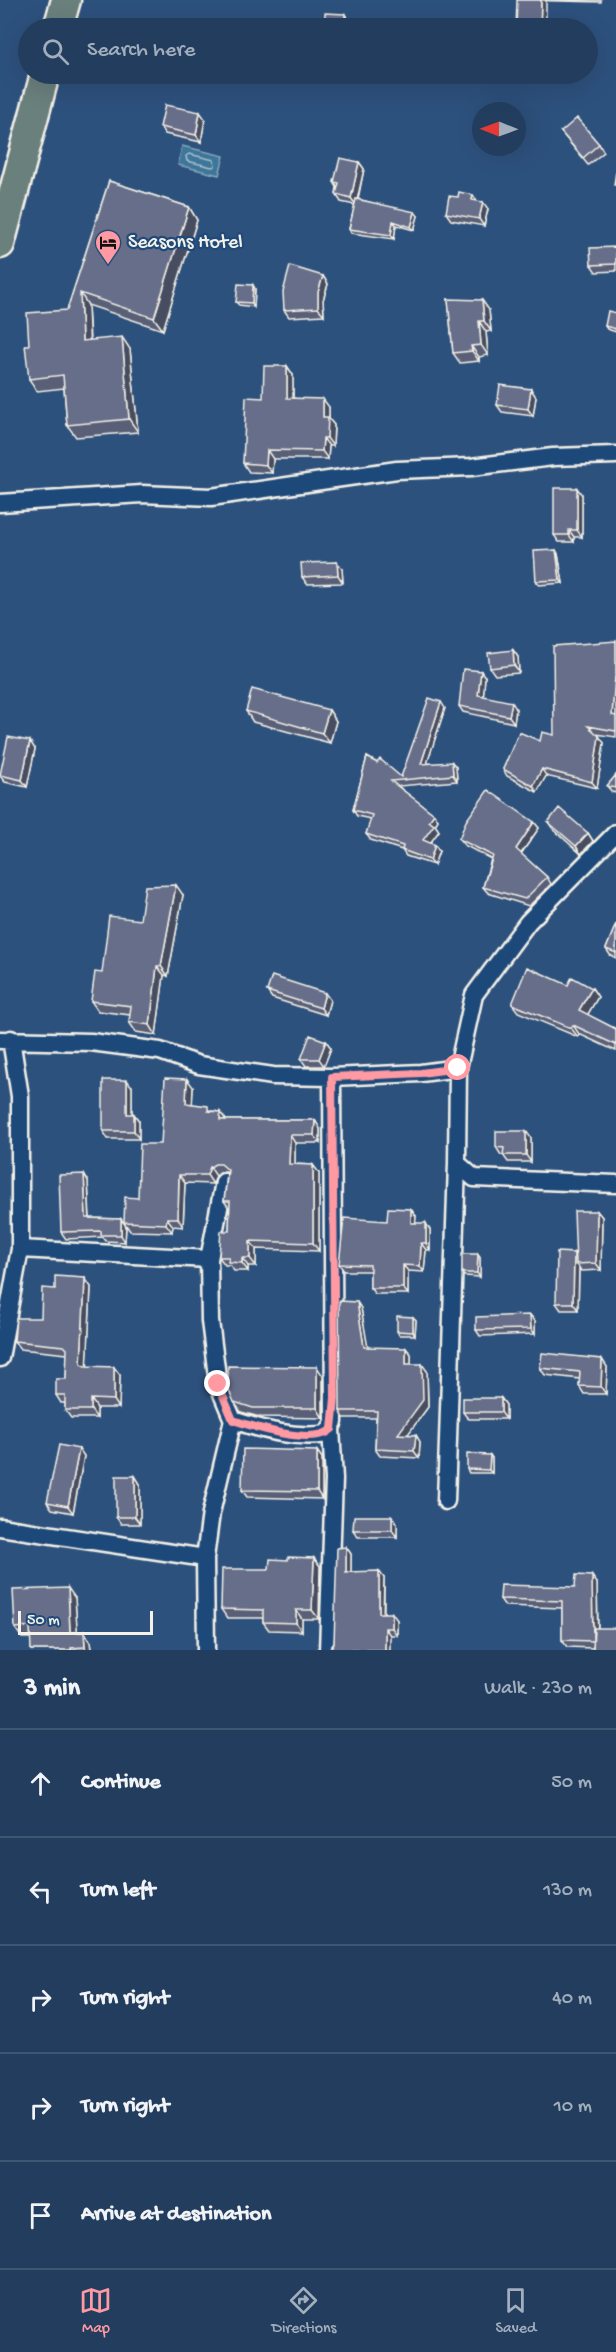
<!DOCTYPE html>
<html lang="en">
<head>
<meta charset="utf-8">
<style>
	:root { --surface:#223d5e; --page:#2e4867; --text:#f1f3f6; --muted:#a2aebc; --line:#3f5673; --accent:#ff9aa2 }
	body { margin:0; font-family:"Gochi Hand",sans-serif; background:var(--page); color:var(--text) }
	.compass { position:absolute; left:472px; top:102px; width:54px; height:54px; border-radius:50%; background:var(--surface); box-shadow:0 6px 24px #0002; rotate:271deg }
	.scale { position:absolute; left:18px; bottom:15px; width:135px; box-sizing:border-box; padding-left:6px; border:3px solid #f4f1e8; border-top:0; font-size:16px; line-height:21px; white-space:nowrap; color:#f4f1e8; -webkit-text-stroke:4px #1f4a7a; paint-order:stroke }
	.stop { position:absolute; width:18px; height:18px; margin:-14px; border:4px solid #ff9aa2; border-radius:50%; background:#fff }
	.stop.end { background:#ff9aa2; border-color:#fff; box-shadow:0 2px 6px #0008 }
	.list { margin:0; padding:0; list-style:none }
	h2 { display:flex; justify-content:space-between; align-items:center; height:78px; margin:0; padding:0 24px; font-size:26px }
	h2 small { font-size:20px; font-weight:400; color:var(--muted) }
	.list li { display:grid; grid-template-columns:39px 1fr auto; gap:18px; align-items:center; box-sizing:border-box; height:108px; padding:0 24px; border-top:2px solid var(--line) }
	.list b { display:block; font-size:22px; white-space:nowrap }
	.list em { font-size:20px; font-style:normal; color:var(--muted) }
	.icon { flex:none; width:33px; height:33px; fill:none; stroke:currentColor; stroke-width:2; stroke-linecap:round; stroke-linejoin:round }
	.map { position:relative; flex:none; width:616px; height:1650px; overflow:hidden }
	.search { position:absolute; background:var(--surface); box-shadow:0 6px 24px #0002; left:18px; right:18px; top:18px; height:66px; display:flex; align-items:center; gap:15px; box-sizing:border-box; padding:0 21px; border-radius:33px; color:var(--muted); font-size:22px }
	.sheet { height:618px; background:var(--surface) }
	nav { display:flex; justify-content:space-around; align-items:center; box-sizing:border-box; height:84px; border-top:2px solid var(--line); background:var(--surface); font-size:16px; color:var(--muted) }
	nav a { display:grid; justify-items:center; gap:3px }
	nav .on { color:var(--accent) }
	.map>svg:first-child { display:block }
	.water { fill:#3e769a; stroke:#87a7b9; stroke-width:1.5 }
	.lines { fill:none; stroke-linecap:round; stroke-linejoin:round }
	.shore { stroke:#abc0c9; stroke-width:1.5 }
	.minor-casing { stroke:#f4f1e8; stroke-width:21 }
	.trunk-casing { stroke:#f4f1e8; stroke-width:33 }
	.minor { stroke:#1f4a7a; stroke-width:16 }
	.trunk { stroke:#6a807d; stroke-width:28 }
	.wall { fill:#585f77; stroke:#f4f1e8; stroke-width:1.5 }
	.shaded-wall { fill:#474d61; stroke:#f4f1e8; stroke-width:1.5 }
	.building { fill:#666e8a; stroke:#f4f1e8; stroke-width:1.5 }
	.route { stroke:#ff9aa2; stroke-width:8 }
	.labels { text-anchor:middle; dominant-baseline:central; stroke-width:4.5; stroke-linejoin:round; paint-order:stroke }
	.poi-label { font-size:20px; fill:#f4f1e8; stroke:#1f4a7a; text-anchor:start }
</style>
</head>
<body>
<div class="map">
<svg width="616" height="1650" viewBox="0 0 616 1650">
	<rect width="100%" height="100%" fill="#2d517d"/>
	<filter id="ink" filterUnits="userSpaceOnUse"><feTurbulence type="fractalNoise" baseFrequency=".0167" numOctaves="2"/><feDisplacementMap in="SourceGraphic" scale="12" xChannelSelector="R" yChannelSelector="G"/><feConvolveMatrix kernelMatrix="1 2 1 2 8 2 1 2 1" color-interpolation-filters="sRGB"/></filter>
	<g filter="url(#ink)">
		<!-- water -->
		<path class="water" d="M 182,146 L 224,156 L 219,175 L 178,165 Z"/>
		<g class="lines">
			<!-- shore -->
			<path class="shore" d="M 189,154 L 214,160 L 215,166 L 212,167 L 187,161 L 186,156 Z"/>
			<defs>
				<path id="minor" d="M 0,503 L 142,494 L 211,497 L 397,470 L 471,467 L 553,457 L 616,455
					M 616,833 L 528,922 L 474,995 L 458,1068 L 457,1163 L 474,1178 L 616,1184
					M 0,1040 L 91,1042 L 160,1051 L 199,1065 L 273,1076 L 332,1077 L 421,1073 L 458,1068
					M 224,1182 L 209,1259 L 210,1321 L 218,1384 L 233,1420
					M 20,1249 L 209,1259
					M 0,1358 L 20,1249 L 20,1096 L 11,1039
					M 446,1501 L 457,1163
					M 0,1527 L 205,1558 L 206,1650
					M 205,1558 L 211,1513 L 233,1420 C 263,1430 295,1439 327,1434 L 334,1422 L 332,1077
					M 328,1650 L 334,1479 L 331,1429"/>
				<path id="trunk" d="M 58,28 L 66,0
					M 0,244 L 45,74"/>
			</defs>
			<!-- minor casing -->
			<use href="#minor" class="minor-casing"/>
			<!-- trunk casing -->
			<use href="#trunk" class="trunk-casing"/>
			<!-- minor -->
			<use href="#minor" class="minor"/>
			<!-- trunk -->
			<use href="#trunk" class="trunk"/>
		</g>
		<!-- wall -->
		<path class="wall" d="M 517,0 L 601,0 L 601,2 Z
			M 205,119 L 201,142 L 165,134 L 160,127 Z
			M 561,132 L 599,144 L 604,152 L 588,165 Z
			M 359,162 L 364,169 L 358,199 L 418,216 L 414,230 L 396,225 L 394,239 L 351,233 L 349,229 L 355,205 L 341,202 L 336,194 L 337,187 L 334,182 Z
			M 109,181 L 189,207 L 197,220 L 163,330 L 88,305 L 90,340 L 130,349 L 138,432 L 76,437 L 67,425 L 64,388 L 37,391 L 29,379 L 29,345 L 67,310 Z
			M 473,195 L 477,201 L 488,209 L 484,226 L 451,220 L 446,213 L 458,197 Z
			M 616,247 L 616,271 L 596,272 L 591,265 Z
			M 323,276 L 328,284 L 323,300 L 324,315 L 289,317 L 284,310 Z
			M 253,285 L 255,289 L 254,307 L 239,305 L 236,302 Z
			M 448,299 L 489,310 L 491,331 L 486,332 L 488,355 L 479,357 L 479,361 L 460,363 L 453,353 Z
			M 616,313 L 616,332 L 607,329 L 605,326 Z
			M 287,366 L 293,375 L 293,398 L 329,407 L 329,419 L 334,425 L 333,446 L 329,446 L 328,459 L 273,459 L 272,473 L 249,472 L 243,463 L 263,398 Z
			M 536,397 L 533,416 L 502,412 L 497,405 Z
			M 582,495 L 582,537 L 574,537 L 574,542 L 559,542 L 554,535 Z
			M 556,550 L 558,554 L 563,583 L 539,585 L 536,581 Z
			M 342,569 L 343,583 L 307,584 L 302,577 Z
			M 616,641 L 616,737 L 596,734 L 604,743 L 597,788 L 546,776 L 537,792 L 507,776 L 503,769 L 540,741 L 554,735 Z
			M 513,650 L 518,657 L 519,673 L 495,675 L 490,668 Z
			M 485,677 L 483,697 L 516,709 L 514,723 L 463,712 L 459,706 Z
			M 445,708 L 427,763 L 456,767 L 457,781 L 398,786 L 438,820 L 435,825 L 439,831 L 430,843 L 435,845 L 439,851 L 434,865 L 406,856 L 402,850 L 371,840 L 366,834 L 371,819 L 357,816 L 353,810 L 367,757 L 401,777 Z
			M 329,710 L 336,721 L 330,743 L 253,722 L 246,711 Z
			M 35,749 L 27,787 L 5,782 L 0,776 L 0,773 Z
			M 616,775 L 616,793 L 612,792 L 607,786 Z
			M 534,822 L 539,828 L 521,854 L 547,877 L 551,884 L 529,906 L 488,893 L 483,887 L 491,859 L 464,845 L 459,839 Z
			M 548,822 L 588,833 L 593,841 L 581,854 L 553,829 Z
			M 183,895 L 168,976 L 164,975 L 156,1035 L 136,1032 L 129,1022 L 130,1015 L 98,1011 L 91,1001 L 102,973 L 140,920 Z
			M 616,924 L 616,958 L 610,955 L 606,949 Z
			M 568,985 L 592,988 L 598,997 L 587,1015 L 616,1029 L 616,1051 L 579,1034 L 578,1037 L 518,1012 L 512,1004 Z
			M 267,991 L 330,1000 L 326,1015 L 272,998 Z
			M 326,1041 L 331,1048 L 324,1066 L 306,1066 L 301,1059 Z
			M 132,1087 L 132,1114 L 134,1114 L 139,1121 L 139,1139 L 108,1139 L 103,1131 Z
			M 193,1087 L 192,1104 L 212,1111 L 220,1112 L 226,1120 L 315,1120 L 320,1129 L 320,1143 L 295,1143 L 295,1164 L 313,1165 L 319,1173 L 319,1251 L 256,1249 L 256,1266 L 248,1266 L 248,1271 L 234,1271 L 230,1265 L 225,1265 L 219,1257 L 229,1231 L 230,1209 L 224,1201 L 227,1173 L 227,1172 L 221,1172 L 216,1176 L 213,1184 L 185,1183 L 183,1227 L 173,1226 L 172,1232 L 130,1231 L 124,1222 L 138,1198 L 161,1144 Z
			M 531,1138 L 531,1162 L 508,1162 L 503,1155 L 501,1155 L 496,1147 Z
			M 88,1181 L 90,1218 L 121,1219 L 126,1226 L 125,1242 L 106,1241 L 103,1237 L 66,1239 L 61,1232 Z
			M 597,1211 L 602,1217 L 601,1270 L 581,1271 L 579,1267 L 578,1310 L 561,1310 L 556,1303 L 574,1253 L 576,1256 Z
			M 416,1216 L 415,1223 L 430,1230 L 430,1250 L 426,1250 L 424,1272 L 408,1271 L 408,1294 L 375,1294 L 370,1288 L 370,1271 L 344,1271 L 339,1264 L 387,1221 Z
			M 480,1258 L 480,1277 L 464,1276 L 462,1273 Z
			M 91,1287 L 87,1366 L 120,1375 L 119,1408 L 97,1408 L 97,1418 L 71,1418 L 65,1410 L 65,1403 L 61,1403 L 56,1395 L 66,1379 L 67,1354 L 20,1349 L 14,1341 L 41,1318 L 55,1289 Z
			M 361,1308 L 367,1347 L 411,1354 L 411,1364 L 427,1371 L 428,1407 L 407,1435 L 416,1435 L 420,1442 L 419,1458 L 380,1456 L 375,1449 L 376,1418 L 344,1418 L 340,1411 Z
			M 530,1315 L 535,1321 L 535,1334 L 480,1336 L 476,1330 Z
			M 413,1317 L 416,1320 L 415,1335 L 399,1335 L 397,1331 Z
			M 607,1367 L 606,1394 L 584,1394 L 579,1386 L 580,1379 L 545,1375 L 540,1368 Z
			M 323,1376 L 323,1418 L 260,1417 L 241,1412 L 234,1402 Z
			M 501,1398 L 506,1405 L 506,1419 L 468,1419 L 463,1412 Z
			M 317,1451 L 322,1458 L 322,1499 L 247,1497 L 242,1490 Z
			M 490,1455 L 492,1458 L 492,1473 L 469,1473 L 467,1469 Z
			M 84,1456 L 73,1513 L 52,1509 L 47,1502 Z
			M 135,1476 L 140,1484 L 140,1524 L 121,1524 L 116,1517 Z
			M 397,1523 L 397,1537 L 358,1537 L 353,1530 Z
			M 346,1547 L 351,1554 L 351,1572 L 384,1578 L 384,1613 L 397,1620 L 397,1635 L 390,1635 L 334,1643 Z
			M 314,1558 L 320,1566 L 319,1619 L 302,1619 L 302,1631 L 269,1630 L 263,1622 L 263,1618 L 227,1618 L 221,1609 L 269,1569 L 288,1560 Z
			M 597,1583 L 598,1628 L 593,1648 L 567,1647 L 562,1640 L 562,1608 L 505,1606 L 500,1599 L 575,1587 Z
			M 75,1598 L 77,1632 L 84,1632 L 91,1642 L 92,1650 L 31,1650 L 31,1638 L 22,1638 L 15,1628 Z"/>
		<!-- shaded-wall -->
		<path class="shaded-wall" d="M 541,0 L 545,0 L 546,1 L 546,28 L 540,28 Z
			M 345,14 L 350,22 L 349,28 L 344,27 Z
			M 200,112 L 205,119 L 201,142 L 196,135 Z
			M 359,162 L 364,169 L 356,205 L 351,198 Z
			M 483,202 L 488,209 L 484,226 L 479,219 Z
			M 189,207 L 197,220 L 163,330 L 154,318 Z
			M 415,212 L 418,216 L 414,230 L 411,227 Z
			M 393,221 L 396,225 L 394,239 L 391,235 Z
			M 323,276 L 328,284 L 323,300 L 324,315 L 318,308 L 318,292 Z
			M 253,285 L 255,289 L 254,307 L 252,303 Z
			M 80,293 L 88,305 L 90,353 L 82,341 Z
			M 482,300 L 489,310 L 491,331 L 484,321 Z
			M 479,321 L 486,332 L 488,355 L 481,345 Z
			M 122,337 L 130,349 L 138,432 L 129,419 Z
			M 471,346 L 479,357 L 479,361 L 472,351 Z
			M 287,366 L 293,375 L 293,407 L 287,398 Z
			M 531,389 L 536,397 L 533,416 L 528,409 Z
			M 323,399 L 329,407 L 329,419 L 334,425 L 333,446 L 327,438 L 323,417 Z
			M 323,438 L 329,446 L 328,459 L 322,451 Z
			M 267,450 L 273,459 L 272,473 L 266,465 Z
			M 577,488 L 582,495 L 582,537 L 577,530 Z
			M 569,530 L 574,537 L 574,542 L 569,535 Z
			M 556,550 L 558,554 L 563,583 L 560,580 Z
			M 337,562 L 342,569 L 343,583 L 338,575 Z
			M 513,650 L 518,657 L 519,673 L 514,665 Z
			M 481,671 L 485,677 L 483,702 L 478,695 Z
			M 615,676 L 616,678 L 616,721 L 612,715 Z
			M 441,702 L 445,708 L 425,770 L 421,764 Z
			M 512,702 L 516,709 L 514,723 L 509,716 Z
			M 329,710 L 336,721 L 330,743 L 322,733 Z
			M 599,736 L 604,743 L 597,788 L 592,782 Z
			M 30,741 L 35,749 L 27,787 L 22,780 Z
			M 452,762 L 456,767 L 457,781 L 453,775 Z
			M 542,769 L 546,776 L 537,792 L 533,786 Z
			M 434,814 L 438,820 L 435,825 L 439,831 L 428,846 L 423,840 L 429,821 Z
			M 534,822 L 539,828 L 520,855 L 516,849 Z
			M 588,833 L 593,841 L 581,854 L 576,846 Z
			M 435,845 L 439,851 L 434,865 L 430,860 Z
			M 176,885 L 183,895 L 168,976 L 161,966 Z
			M 157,966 L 164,975 L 156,1035 L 150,1025 Z
			M 592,988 L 598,997 L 585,1019 L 579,1010 Z
			M 325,993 L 330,1000 L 326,1015 L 321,1008 Z
			M 573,1025 L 579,1034 L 578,1037 L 571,1028 Z
			M 326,1041 L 331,1048 L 324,1066 L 319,1059 Z
			M 187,1079 L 193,1087 L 192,1111 L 186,1103 Z
			M 127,1080 L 132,1087 L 132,1121 L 127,1114 Z
			M 220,1112 L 226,1120 L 220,1120 Z
			M 134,1114 L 139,1121 L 139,1139 L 134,1131 Z
			M 315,1120 L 320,1129 L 320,1143 L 314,1135 Z
			M 526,1131 L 531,1138 L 531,1162 L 526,1155 Z
			M 290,1135 L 295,1143 L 295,1173 L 289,1164 Z
			M 313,1165 L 319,1173 L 319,1251 L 313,1243 Z
			M 210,1167 L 216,1176 L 213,1184 L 207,1175 Z
			M 84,1174 L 88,1181 L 90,1225 L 86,1218 Z
			M 179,1175 L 185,1183 L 183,1227 L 178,1218 Z
			M 411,1209 L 416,1216 L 415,1230 L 411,1223 Z
			M 597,1211 L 602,1217 L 601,1270 L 596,1263 Z
			M 167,1218 L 173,1226 L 172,1232 L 166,1224 Z
			M 121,1219 L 126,1226 L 125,1242 L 121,1235 Z
			M 426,1223 L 430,1230 L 430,1250 L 426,1243 Z
			M 250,1241 L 256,1249 L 256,1266 L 250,1258 Z
			M 421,1243 L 426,1250 L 424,1272 L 420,1266 Z
			M 574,1253 L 579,1260 L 576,1264 L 579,1267 L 578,1310 L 573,1303 Z
			M 478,1254 L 480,1258 L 480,1277 L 477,1273 Z
			M 242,1258 L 248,1266 L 248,1271 L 242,1263 Z
			M 403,1265 L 408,1271 L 408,1294 L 403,1288 Z
			M 85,1278 L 91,1287 L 87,1372 L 81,1364 Z
			M 357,1302 L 361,1308 L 369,1354 L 364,1347 Z
			M 530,1315 L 535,1321 L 535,1334 L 531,1329 Z
			M 413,1317 L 416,1320 L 415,1335 L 413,1332 Z
			M 406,1348 L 411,1354 L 411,1371 L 406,1364 Z
			M 602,1359 L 607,1367 L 606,1394 L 601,1387 Z
			M 422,1364 L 427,1371 L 428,1407 L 403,1441 L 398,1434 Z
			M 114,1367 L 120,1375 L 119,1408 L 114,1400 Z
			M 317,1367 L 323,1376 L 323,1418 L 317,1408 Z
			M 501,1398 L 506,1405 L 506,1419 L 501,1412 Z
			M 91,1399 L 97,1408 L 97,1418 L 91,1410 Z
			M 416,1435 L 420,1442 L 419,1458 L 414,1451 Z
			M 79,1449 L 84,1456 L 73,1513 L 68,1506 Z
			M 317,1451 L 322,1458 L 322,1499 L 317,1491 Z
			M 490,1455 L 492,1458 L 492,1473 L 489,1470 Z
			M 135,1476 L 140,1484 L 140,1524 L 135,1517 Z
			M 392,1516 L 397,1523 L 397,1537 L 392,1530 Z
			M 346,1547 L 351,1554 L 351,1578 L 346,1572 Z
			M 314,1558 L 320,1566 L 319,1619 L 312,1610 Z
			M 379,1571 L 384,1578 L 383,1620 L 379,1613 Z
			M 592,1576 L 597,1583 L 598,1648 L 593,1641 Z
			M 68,1588 L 75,1598 L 78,1642 L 70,1632 Z
			M 296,1610 L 302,1619 L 302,1631 L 296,1623 Z
			M 392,1613 L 397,1620 L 397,1635 L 392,1628 Z
			M 385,1628 L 390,1635 L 390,1650 L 385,1650 Z
			M 84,1632 L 91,1642 L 92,1650 L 86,1650 L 85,1647 Z"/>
		<!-- building -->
		<path class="building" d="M 517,0 L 541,0 L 540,28 L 516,28 Z
			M 325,13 L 345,14 L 344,27 L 355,28 L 324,28 Z
			M 165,105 L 200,112 L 196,135 L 160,127 Z
			M 577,118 L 599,144 L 583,158 L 561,132 Z
			M 340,158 L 359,162 L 351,198 L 336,194 L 339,183 L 334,182 Z
			M 616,171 L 616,185 L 614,185 Z
			M 109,181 L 189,207 L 154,318 L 80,293 L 82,341 L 122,337 L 129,419 L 67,425 L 63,375 L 29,379 L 25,345 L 29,345 L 27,313 L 67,310 Z
			M 459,192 L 473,195 L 472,200 L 483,202 L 479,219 L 446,213 L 449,196 L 458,197 Z
			M 356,199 L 415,212 L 411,227 L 393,221 L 391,235 L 349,229 Z
			M 616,247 L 616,264 L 591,265 L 590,248 Z
			M 290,266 L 323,276 L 318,292 L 318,308 L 284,310 L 283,292 Z
			M 238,284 L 253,285 L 252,303 L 236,302 Z
			M 448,299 L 482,300 L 484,321 L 479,321 L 481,345 L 471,346 L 472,351 L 453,353 Z
			M 608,311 L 616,313 L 616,329 L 605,326 Z
			M 264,366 L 287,366 L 287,398 L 323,399 L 323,417 L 328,417 L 327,438 L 323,438 L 322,451 L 267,450 L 266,465 L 243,463 L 246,397 L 263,398 Z
			M 500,385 L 531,389 L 528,409 L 497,405 Z
			M 554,488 L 577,488 L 577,530 L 569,530 L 569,535 L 554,535 Z
			M 556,550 L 560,580 L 536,581 L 534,551 Z
			M 337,562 L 338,575 L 302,577 L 301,563 Z
			M 616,641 L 616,676 L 615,676 L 612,715 L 616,716 L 616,731 L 588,726 L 599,736 L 592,782 L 542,769 L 533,786 L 503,769 L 519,732 L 540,741 L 542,732 L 554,735 L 553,646 Z
			M 513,650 L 514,665 L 490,668 L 488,653 Z
			M 463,669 L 481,671 L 478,695 L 512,702 L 509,716 L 459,706 Z
			M 252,689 L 329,710 L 322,733 L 246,711 Z
			M 429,698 L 441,702 L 421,764 L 452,762 L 453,775 L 391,781 L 434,814 L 429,821 L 434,825 L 423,840 L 435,845 L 430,860 L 402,850 L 403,846 L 366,834 L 372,815 L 353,810 L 367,757 L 377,763 L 380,759 L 401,777 Z
			M 8,737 L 30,741 L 22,780 L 0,775 Z
			M 616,775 L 616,788 L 607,786 Z
			M 488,790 L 534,822 L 516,849 L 547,877 L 525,899 L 483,887 L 493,856 L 459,839 L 466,821 Z
			M 559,808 L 588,833 L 576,846 L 548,822 Z
			M 176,885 L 161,966 L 157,966 L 150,1025 L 129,1022 L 131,1006 L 91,1001 L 95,972 L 102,973 L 109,916 L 140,920 L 145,886 Z
			M 616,924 L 616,953 L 606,949 Z
			M 527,967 L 568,985 L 572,977 L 592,988 L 579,1010 L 616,1029 L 616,1045 L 573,1025 L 571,1028 L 512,1004 Z
			M 272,976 L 325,993 L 321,1008 L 267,991 Z
			M 310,1035 L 326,1041 L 319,1059 L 301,1059 Z
			M 165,1078 L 187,1079 L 186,1103 L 208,1106 L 208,1111 L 220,1112 L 220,1120 L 315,1120 L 314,1135 L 290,1135 L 289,1164 L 313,1165 L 313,1243 L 250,1241 L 250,1258 L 242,1258 L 242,1263 L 228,1262 L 229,1257 L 219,1257 L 221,1231 L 229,1231 L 230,1201 L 224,1201 L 228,1170 L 221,1164 L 215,1164 L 210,1167 L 207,1175 L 179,1175 L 178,1218 L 167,1218 L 166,1224 L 124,1222 L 125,1197 L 138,1198 L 140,1144 L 161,1144 Z
			M 103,1080 L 127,1080 L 127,1114 L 134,1114 L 134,1131 L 103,1131 Z
			M 496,1131 L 526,1131 L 526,1155 L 503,1155 L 504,1148 L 496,1147 Z
			M 84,1174 L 86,1218 L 121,1219 L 121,1235 L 101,1235 L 101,1231 L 61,1232 L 59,1175 Z
			M 388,1208 L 411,1209 L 411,1223 L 426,1223 L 426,1243 L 421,1243 L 420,1266 L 403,1265 L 403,1288 L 370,1288 L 370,1265 L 339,1264 L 344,1218 L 387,1221 Z
			M 574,1211 L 597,1211 L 596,1263 L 576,1264 Z
			M 557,1252 L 574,1253 L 573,1303 L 556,1303 Z
			M 462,1254 L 478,1254 L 477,1273 L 462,1273 Z
			M 55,1276 L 85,1278 L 81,1364 L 85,1366 L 114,1367 L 114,1400 L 91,1399 L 91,1410 L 65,1410 L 65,1395 L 56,1395 L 56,1379 L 66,1379 L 67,1349 L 64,1346 L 14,1341 L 16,1318 L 41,1318 L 42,1288 L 55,1289 Z
			M 339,1301 L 357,1302 L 364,1347 L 406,1348 L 406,1364 L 422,1364 L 423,1400 L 398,1434 L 416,1435 L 414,1451 L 375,1449 L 377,1411 L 340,1411 Z
			M 530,1315 L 531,1329 L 476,1330 L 476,1317 Z
			M 397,1316 L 413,1317 L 413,1332 L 397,1331 Z
			M 542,1353 L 602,1359 L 601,1387 L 579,1386 L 580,1372 L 540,1368 Z
			M 228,1366 L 317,1367 L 317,1408 L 253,1408 L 234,1402 L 228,1388 Z
			M 463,1398 L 501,1398 L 501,1412 L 463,1412 Z
			M 59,1445 L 79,1449 L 68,1506 L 47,1502 Z
			M 243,1449 L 317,1451 L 317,1491 L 242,1490 Z
			M 467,1454 L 490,1455 L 489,1470 L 467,1469 Z
			M 116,1476 L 135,1476 L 135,1517 L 116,1517 Z
			M 354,1516 L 392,1516 L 392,1530 L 353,1530 Z
			M 346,1547 L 346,1572 L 379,1571 L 379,1613 L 392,1613 L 392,1628 L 385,1628 L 385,1650 L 329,1650 L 334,1643 L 337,1548 Z
			M 288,1557 L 314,1558 L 312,1610 L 296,1610 L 296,1623 L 263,1622 L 263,1610 L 221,1609 L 222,1569 L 269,1569 L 270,1559 L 288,1560 Z
			M 576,1575 L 592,1576 L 593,1641 L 562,1640 L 562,1601 L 500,1599 L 501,1585 L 575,1587 Z
			M 68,1588 L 70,1632 L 84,1632 L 85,1647 L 71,1648 L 71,1650 L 31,1650 L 30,1627 L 15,1628 L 13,1590 Z
			M 594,1628 L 616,1628 L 616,1650 L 593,1650 Z"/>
	</g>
	<g class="lines" filter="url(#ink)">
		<!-- route -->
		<path class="route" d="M 218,1384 L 233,1420 C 254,1427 314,1446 332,1429 L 335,1398 L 332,1077 L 421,1073 L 458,1068"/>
	</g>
	<!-- icons -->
	<defs>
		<symbol id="hotel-pin" viewBox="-11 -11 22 30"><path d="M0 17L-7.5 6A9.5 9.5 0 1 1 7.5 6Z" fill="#ff9aa2" stroke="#1f4a7a"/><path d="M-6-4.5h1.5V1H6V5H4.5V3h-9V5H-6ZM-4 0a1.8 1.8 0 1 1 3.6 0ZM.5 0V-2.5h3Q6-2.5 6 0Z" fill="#111"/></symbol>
	</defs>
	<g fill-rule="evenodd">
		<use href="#hotel-pin" x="93" y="228" width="30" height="40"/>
	</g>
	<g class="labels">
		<!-- poi labels -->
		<g class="poi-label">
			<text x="128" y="243">Seasons Hotel</text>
		</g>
	</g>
</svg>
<svg class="compass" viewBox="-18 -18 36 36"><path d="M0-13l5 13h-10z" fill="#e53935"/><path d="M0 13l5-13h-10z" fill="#a2aebc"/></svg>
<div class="scale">50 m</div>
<div class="stop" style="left:458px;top:1068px"></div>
<div class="stop end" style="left:218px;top:1384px"></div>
<div class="search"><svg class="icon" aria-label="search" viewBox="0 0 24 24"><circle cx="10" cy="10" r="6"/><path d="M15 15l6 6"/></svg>Search here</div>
</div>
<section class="sheet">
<h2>3 min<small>Walk · 230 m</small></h2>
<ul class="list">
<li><svg class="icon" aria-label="ahead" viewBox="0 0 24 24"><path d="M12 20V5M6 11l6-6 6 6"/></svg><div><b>Continue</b></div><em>50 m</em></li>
<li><svg class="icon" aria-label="left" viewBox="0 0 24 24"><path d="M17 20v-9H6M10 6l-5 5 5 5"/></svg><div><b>Turn left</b></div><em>130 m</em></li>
<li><svg class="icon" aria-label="right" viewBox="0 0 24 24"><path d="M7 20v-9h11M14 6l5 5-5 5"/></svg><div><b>Turn right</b></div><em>40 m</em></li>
<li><svg class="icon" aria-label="right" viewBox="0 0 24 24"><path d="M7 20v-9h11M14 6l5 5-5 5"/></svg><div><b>Turn right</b></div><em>10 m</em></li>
<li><svg class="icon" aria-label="arrive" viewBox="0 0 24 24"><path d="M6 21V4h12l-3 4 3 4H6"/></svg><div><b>Arrive at destination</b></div></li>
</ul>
</section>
<nav>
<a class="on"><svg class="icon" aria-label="map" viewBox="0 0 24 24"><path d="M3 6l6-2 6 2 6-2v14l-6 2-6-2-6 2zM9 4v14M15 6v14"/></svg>Map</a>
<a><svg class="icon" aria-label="directions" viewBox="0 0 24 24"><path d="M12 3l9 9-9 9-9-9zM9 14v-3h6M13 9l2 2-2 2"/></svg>Directions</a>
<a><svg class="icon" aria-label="saved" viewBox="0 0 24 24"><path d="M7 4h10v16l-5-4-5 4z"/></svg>Saved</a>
</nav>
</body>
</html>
